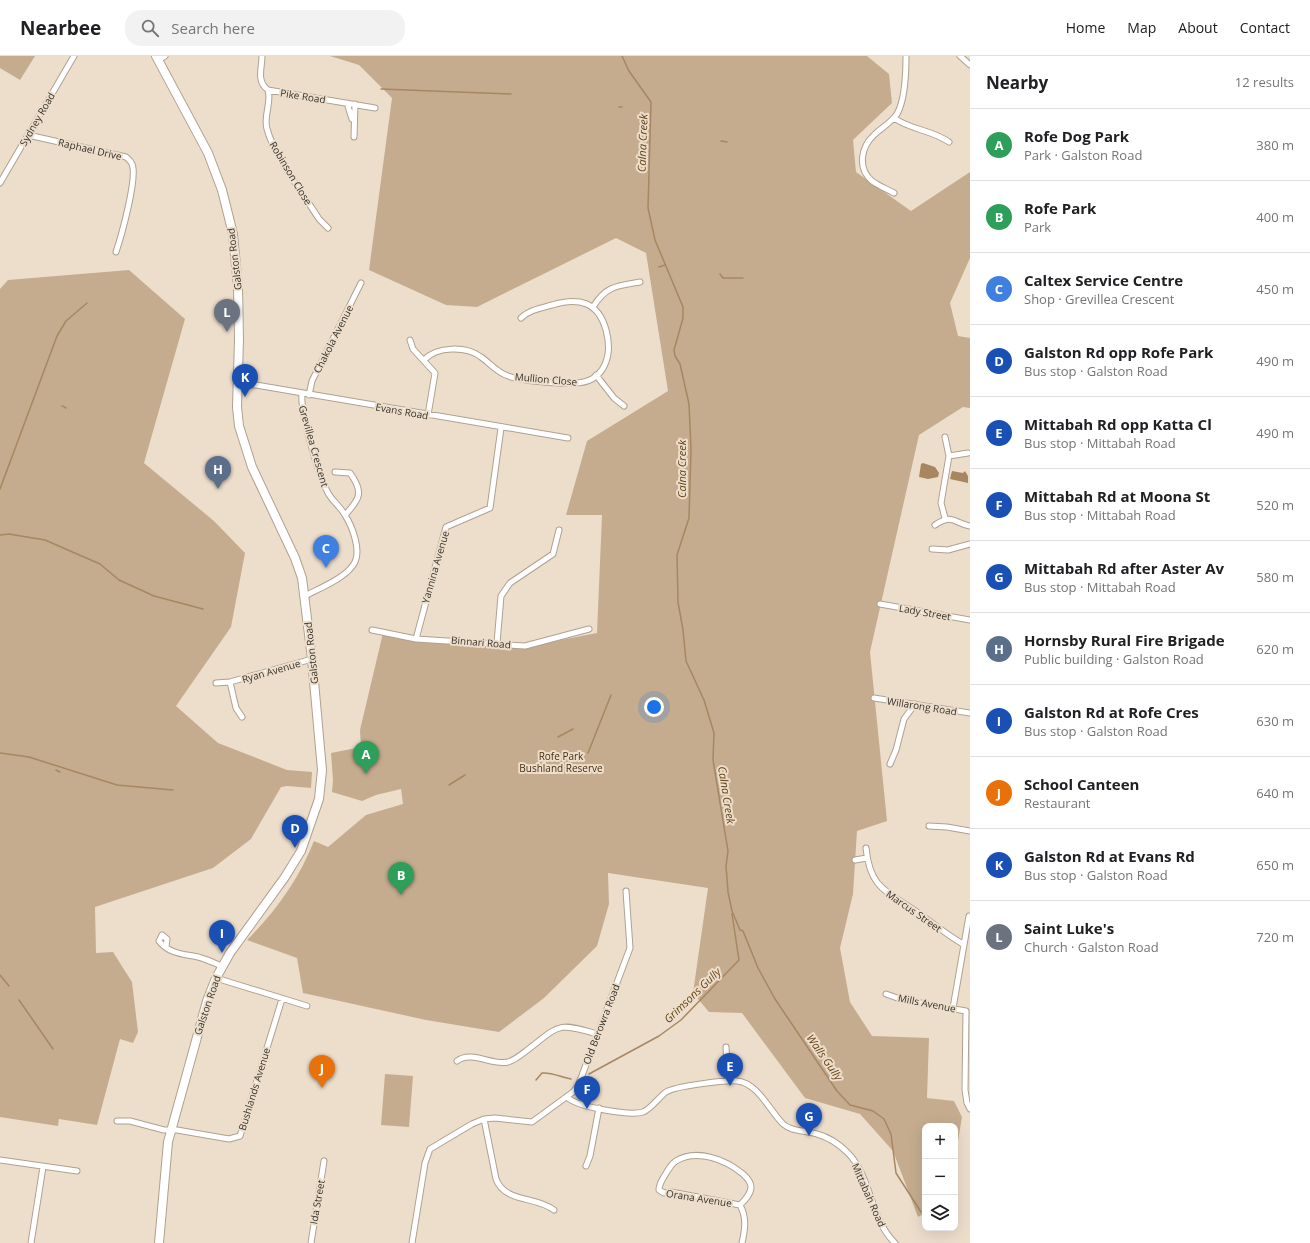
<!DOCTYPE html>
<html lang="en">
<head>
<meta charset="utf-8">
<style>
	:root { --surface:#fff; --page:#f2f2f2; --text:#202124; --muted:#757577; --line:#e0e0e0; --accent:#1a73e8 }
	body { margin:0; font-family:"Open Sans",sans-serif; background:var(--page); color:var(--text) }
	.controls { position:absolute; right:12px; bottom:12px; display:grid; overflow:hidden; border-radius:8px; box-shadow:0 4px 16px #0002 }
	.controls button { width:36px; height:36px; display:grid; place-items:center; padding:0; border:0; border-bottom:1px solid var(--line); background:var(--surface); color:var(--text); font:20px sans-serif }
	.you { position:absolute; left:654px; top:651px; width:14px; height:14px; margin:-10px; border:3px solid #fff; border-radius:50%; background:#1a73e8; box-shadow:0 0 0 6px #1a73e833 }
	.badge { display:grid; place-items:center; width:26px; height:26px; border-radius:50%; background:var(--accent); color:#fff; font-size:13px; font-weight:700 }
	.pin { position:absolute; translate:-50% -33px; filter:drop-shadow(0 1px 2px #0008) }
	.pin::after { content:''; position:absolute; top:21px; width:14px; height:12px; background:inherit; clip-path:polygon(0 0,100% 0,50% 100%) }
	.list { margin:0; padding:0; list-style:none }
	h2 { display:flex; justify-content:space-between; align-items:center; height:52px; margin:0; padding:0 16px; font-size:17px }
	h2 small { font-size:13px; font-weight:400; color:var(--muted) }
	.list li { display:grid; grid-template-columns:26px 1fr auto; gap:12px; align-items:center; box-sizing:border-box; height:72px; padding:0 16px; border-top:1px solid var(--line) }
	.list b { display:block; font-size:15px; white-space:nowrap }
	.list p { margin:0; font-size:13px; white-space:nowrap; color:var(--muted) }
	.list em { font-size:13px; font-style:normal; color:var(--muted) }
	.icon { flex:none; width:22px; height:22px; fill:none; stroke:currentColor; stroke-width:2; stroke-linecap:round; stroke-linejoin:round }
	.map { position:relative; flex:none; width:970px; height:1187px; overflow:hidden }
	header { display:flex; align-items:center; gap:24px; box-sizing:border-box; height:56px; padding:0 20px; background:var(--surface); border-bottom:1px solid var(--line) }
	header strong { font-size:19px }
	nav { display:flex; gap:22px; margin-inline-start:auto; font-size:14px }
	.search { width:280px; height:36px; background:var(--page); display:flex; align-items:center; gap:10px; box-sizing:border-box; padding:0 14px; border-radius:16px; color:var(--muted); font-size:15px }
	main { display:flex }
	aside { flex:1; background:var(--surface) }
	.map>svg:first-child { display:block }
	.green { fill:#c5ac8f }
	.water { fill:#a68761 }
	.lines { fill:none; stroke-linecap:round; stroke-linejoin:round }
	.stream { stroke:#a68761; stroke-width:1.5 }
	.minor-casing { stroke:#afa190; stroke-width:7 }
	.primary-casing { stroke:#afa190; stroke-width:10 }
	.minor { stroke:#fff; stroke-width:5 }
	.primary { stroke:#fff; stroke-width:8 }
	.labels { text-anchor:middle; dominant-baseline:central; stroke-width:4; stroke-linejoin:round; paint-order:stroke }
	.street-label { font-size:10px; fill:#36312a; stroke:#eddecc }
	.park-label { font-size:10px; fill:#462e0e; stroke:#eddecc }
	.water-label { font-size:11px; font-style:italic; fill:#634213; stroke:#eddecc }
</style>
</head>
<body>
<header>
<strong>Nearbee</strong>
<div class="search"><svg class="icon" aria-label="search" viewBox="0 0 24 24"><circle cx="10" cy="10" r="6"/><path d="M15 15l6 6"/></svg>Search here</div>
<nav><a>Home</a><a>Map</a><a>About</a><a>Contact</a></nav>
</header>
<main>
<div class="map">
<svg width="970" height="1187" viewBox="0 0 970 1187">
	<rect width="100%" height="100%" fill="#eddecc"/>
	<!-- green -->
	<path class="green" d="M 0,0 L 35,0 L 20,24 L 0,12 Z
		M 330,0 L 867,0 L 889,18 L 892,47 L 853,84 L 856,116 L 911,155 L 970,116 L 970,202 L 950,247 L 958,280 L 970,282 L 970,352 L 963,351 L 919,379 L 870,596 L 887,765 L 857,775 L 853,838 L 840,892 L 850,946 L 872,980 L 929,982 L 927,1042 L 954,1045 L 962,1061 L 955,1103 L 955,1070 L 925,1070 L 925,1157 L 918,1161 L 893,1095 L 860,1058 L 805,1042 L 742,957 L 709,956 L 693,937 L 708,832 L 608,817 L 609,848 L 597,890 L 544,942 L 499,976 L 426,964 L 303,937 L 297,902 L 247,884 C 276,855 299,823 314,785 L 328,791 L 366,759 L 403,748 L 401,733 L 376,739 L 362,745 L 332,736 L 333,724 L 331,697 L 361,691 L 360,674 L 383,577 L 525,591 L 597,577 L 602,459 L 566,459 L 587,385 L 668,335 L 646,197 L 616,182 L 477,251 L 446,249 L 369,214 L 392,42 L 359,9 Z
		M 129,214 L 185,263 L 144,407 L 214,465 L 245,497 L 231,571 L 176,650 L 218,687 L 287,714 L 312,716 L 311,732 L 287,730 L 281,731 L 251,783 L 213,812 L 95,851 L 96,897 L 113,896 L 132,926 L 138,976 L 133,987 L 120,983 L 97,1069 L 59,1063 L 58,1070 L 0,1061 L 0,233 L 8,224 Z
		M 385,1018 L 413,1020 L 409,1071 L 381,1069 Z"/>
	<!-- water -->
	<path class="water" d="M 923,407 L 935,411 L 939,417 L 938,421 L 928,423 L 919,421 L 921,408 Z
		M 952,415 L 963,417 L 965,415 L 968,420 L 968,427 L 950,423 Z"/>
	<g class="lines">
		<!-- stream -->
		<path class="stream" d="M 622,0 L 629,15 L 651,46 L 648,152 L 655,184 L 683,251 L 683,262 L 674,294 L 675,300 L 680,308 L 689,348 L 691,393 L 689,462 L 677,499 L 678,546 L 683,574 L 686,605 L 704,644 L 714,677 L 713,704 L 728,795 L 726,810 L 728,835
			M 381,33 L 511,38
			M 619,51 L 622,51
			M 721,85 L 727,86
			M 659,211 L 665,209
			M 720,218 L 723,222 L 743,222
			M 62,350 L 63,350
			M 64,351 L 66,352
			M 0,433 L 57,280 L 66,265 L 87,247
			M 0,479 L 9,478 L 45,484 L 100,508 L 119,524 L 154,540 L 203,553
			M 558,681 L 573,673
			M 0,697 L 29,701 L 117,729 L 173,734
			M 588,697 L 611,639
			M 56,714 L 60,716
			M 449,729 L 465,719
			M 728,836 L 732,855 L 740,874 L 743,875 L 758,912 L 775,943 L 837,1035 L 850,1049 L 873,1055 L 884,1063 L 891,1078 L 896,1117 L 921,1156
			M 0,919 L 9,930
			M 19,944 L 53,993
			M 589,1018 L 659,980 L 681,964 L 739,904 L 732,858
			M 536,1024 L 542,1017 C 551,1016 561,1021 571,1023"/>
		<defs>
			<path id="minor" d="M 262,0 C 262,12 256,25 268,34 L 375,52
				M 960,0 L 970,9
				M 158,4 L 165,0
				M 268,34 C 272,47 263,60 267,73 C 274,100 304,139 319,163 L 328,172
				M 347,47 L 352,63
				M 894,62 C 911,74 932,74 949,86
				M 28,79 L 126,101 C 128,103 131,105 132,108 C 138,121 121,181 116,196
				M 354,81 L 355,48
				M 0,127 L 74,0
				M 894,137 C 887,133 879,130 872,125 C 857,112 861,91 874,79 C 881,72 892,66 897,58 C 905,44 906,16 906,0
				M 593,251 C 606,230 616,230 640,226
				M 410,284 L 413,293 L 435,317 L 428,359
				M 424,304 C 437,290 466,290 481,301 C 490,307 496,316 508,320 C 523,325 558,328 574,327 C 605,327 613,299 606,274 C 598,245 578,241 552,249 C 541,252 529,254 521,262
				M 596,319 L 614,342 L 624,350
				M 237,328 L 256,329 L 568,382
				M 302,338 C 300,356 318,417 327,435 C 331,444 340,450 345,459 C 352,470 361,493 355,506 C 348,521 320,532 305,540
				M 309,339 L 312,325 L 361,227
				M 945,381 L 949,400 L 941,447 L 945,462
				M 949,400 L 968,397
				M 335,416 L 350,417 C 364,436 360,443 345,459
				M 935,469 C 953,457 953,467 970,470
				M 932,493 L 948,494 L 970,488
				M 880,548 L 970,564
				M 372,574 L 416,583 L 525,590 L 589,573
				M 416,583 L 446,471 L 490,452 L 501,372
				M 497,587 L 501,540 L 510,527 L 553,498 L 559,474
				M 216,627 L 230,626
				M 874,642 L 970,657
				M 242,661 L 236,652 L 230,626 L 312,603
				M 890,708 L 896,694 L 904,663 L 915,648
				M 929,770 L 947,771 L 970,775
				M 866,792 C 870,833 887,835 917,856 C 933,867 947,879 963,888
				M 855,804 L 867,802
				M 166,891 L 167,883 L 162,879 L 159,885 C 169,898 184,898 198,901 C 206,903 214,907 222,910
				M 216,922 L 307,950
				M 886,938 L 903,944 L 966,955 L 965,1034 L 967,1047 L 970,1053
				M 953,952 L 969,860
				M 726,991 L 728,1025
				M 457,1005 C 472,994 492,1010 508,1006 C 515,1004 521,999 526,995 C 559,970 556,965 597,978
				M 567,1041 C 576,1051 630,1060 643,1056 C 652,1052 658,1042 666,1036 C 676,1030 725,1024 737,1025 C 758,1027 769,1054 783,1068 C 792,1076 806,1074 817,1078 C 828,1081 839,1088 848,1097 C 872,1122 870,1163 895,1187
				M 484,1063 L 496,1123 C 505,1147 536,1140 554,1154
				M 117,1065 L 130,1065 L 164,1074 L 177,1074 L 229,1083 L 240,1080 L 282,943
				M 0,1104 L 77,1115
				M 586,1110 L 590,1100 L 599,1052
				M 740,1149 C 745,1144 751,1138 751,1131 C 751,1125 746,1121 743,1118 C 726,1104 697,1092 676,1105 C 671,1108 668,1114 665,1119 C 662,1124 659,1128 659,1134 L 664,1137 L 671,1136 L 740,1149 C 747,1162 745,1173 742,1187
				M 31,1187 L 43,1111
				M 311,1187 L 324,1105
				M 412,1187 L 425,1107 L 430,1093 L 472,1068 L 484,1063 L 495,1062 L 532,1066 L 573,1036 L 578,1030 L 630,892 L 626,835"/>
			<path id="primary" d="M 156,0 L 208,97 L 222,134 L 233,178 L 238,231 L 239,283 L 237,351 L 239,370 L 252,411 L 295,502 L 302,522 L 312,603 L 322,714 L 319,743 L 301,795 L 285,821 L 230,897 L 216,922 L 207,945 L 168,1086 L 159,1187"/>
		</defs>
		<!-- minor casing -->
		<use href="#minor" class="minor-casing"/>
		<!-- primary casing -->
		<use href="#primary" class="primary-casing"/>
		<!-- minor -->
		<use href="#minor" class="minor"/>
		<!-- primary -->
		<use href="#primary" class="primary"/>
	</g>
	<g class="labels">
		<!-- street labels -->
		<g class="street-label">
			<text transform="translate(303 40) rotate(9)">Pike Road</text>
			<text transform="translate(37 63) rotate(-60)">Sydney Road</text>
			<text transform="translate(90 93) rotate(13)">Raphael Drive</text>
			<text transform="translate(291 117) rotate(59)">Robinson Close</text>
			<text transform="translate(234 203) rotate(-97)">Galston Road</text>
			<text transform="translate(333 283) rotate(-63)">Chakola Avenue</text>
			<text transform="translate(546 323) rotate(5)">Mullion Close</text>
			<text transform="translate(402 355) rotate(10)">Evans Road</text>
			<text transform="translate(314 390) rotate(74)">Grevillea Crescent</text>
			<text transform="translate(435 511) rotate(-74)">Yannina Avenue</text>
			<text transform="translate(925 556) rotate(10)">Lady Street</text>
			<text transform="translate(481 586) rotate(5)">Binnari Road</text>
			<text transform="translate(311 597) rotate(-96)">Galston Road</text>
			<text transform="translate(271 615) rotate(-16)">Ryan Avenue</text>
			<text transform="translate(922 650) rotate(9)">Willarong Road</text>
			<text transform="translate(914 855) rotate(35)">Marcus Street</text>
			<text transform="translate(927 947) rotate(11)">Mills Avenue</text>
			<text transform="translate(207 949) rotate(-71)">Galston Road</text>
			<text transform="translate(601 968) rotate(-69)">Old Berowra Road</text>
			<text transform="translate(254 1033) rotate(-73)">Bushlands Avenue</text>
			<text transform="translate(869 1139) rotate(66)">Mittabah Road</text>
			<text transform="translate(699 1142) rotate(9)">Orana Avenue</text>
			<text transform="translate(317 1146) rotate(-80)">Ida Street</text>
		</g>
		<!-- park labels -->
		<g class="park-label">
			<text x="561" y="700">Rofe Park<tspan x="561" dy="12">Bushland Reserve</tspan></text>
		</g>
		<!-- water labels -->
		<g class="water-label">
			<text transform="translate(642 87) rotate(-88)">Calna Creek</text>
			<text transform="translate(681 413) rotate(-90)">Calna Creek</text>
			<text transform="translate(727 739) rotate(81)">Calna Creek</text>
			<text transform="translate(692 939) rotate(-44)">Grimsons Gully</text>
			<text transform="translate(825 1001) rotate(55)">Walls Gully</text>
		</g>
	</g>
</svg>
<div class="controls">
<button>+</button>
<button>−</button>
<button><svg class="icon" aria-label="layers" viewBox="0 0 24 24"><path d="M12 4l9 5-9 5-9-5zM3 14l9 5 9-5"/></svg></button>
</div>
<div class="you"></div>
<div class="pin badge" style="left:366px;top:718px;background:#2e9e5b">A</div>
<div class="pin badge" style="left:401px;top:839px;background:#2e9e5b">B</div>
<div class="pin badge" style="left:326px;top:512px;background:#3f7fe0">C</div>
<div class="pin badge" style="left:295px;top:792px;background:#1a4fb4">D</div>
<div class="pin badge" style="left:730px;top:1030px;background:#1a4fb4">E</div>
<div class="pin badge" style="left:587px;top:1053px;background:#1a4fb4">F</div>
<div class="pin badge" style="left:809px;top:1080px;background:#1a4fb4">G</div>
<div class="pin badge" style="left:218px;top:433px;background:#5c6f8a">H</div>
<div class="pin badge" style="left:222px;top:897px;background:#1a4fb4">I</div>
<div class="pin badge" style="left:322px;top:1032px;background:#e8710a">J</div>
<div class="pin badge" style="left:245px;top:341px;background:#1a4fb4">K</div>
<div class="pin badge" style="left:227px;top:276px;background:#6b7280">L</div>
</div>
<aside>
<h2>Nearby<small>12 results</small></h2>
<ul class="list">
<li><span class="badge" style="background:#2e9e5b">A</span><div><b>Rofe Dog Park</b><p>Park · Galston Road</p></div><em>380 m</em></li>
<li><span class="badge" style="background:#2e9e5b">B</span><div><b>Rofe Park</b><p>Park</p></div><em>400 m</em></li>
<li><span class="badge" style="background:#3f7fe0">C</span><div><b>Caltex Service Centre</b><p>Shop · Grevillea Crescent</p></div><em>450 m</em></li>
<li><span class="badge" style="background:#1a4fb4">D</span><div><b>Galston Rd opp Rofe Park</b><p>Bus stop · Galston Road</p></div><em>490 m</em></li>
<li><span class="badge" style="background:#1a4fb4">E</span><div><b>Mittabah Rd opp Katta Cl</b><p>Bus stop · Mittabah Road</p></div><em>490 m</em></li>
<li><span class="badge" style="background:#1a4fb4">F</span><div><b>Mittabah Rd at Moona St</b><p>Bus stop · Mittabah Road</p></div><em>520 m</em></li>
<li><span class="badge" style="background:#1a4fb4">G</span><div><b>Mittabah Rd after Aster Av</b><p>Bus stop · Mittabah Road</p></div><em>580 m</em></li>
<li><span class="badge" style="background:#5c6f8a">H</span><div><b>Hornsby Rural Fire Brigade</b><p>Public building · Galston Road</p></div><em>620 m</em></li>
<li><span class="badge" style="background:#1a4fb4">I</span><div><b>Galston Rd at Rofe Cres</b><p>Bus stop · Galston Road</p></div><em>630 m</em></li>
<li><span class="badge" style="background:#e8710a">J</span><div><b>School Canteen</b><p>Restaurant</p></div><em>640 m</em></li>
<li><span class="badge" style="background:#1a4fb4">K</span><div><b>Galston Rd at Evans Rd</b><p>Bus stop · Galston Road</p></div><em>650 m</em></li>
<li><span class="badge" style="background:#6b7280">L</span><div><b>Saint Luke's</b><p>Church · Galston Road</p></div><em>720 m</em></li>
</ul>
</aside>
</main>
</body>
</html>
